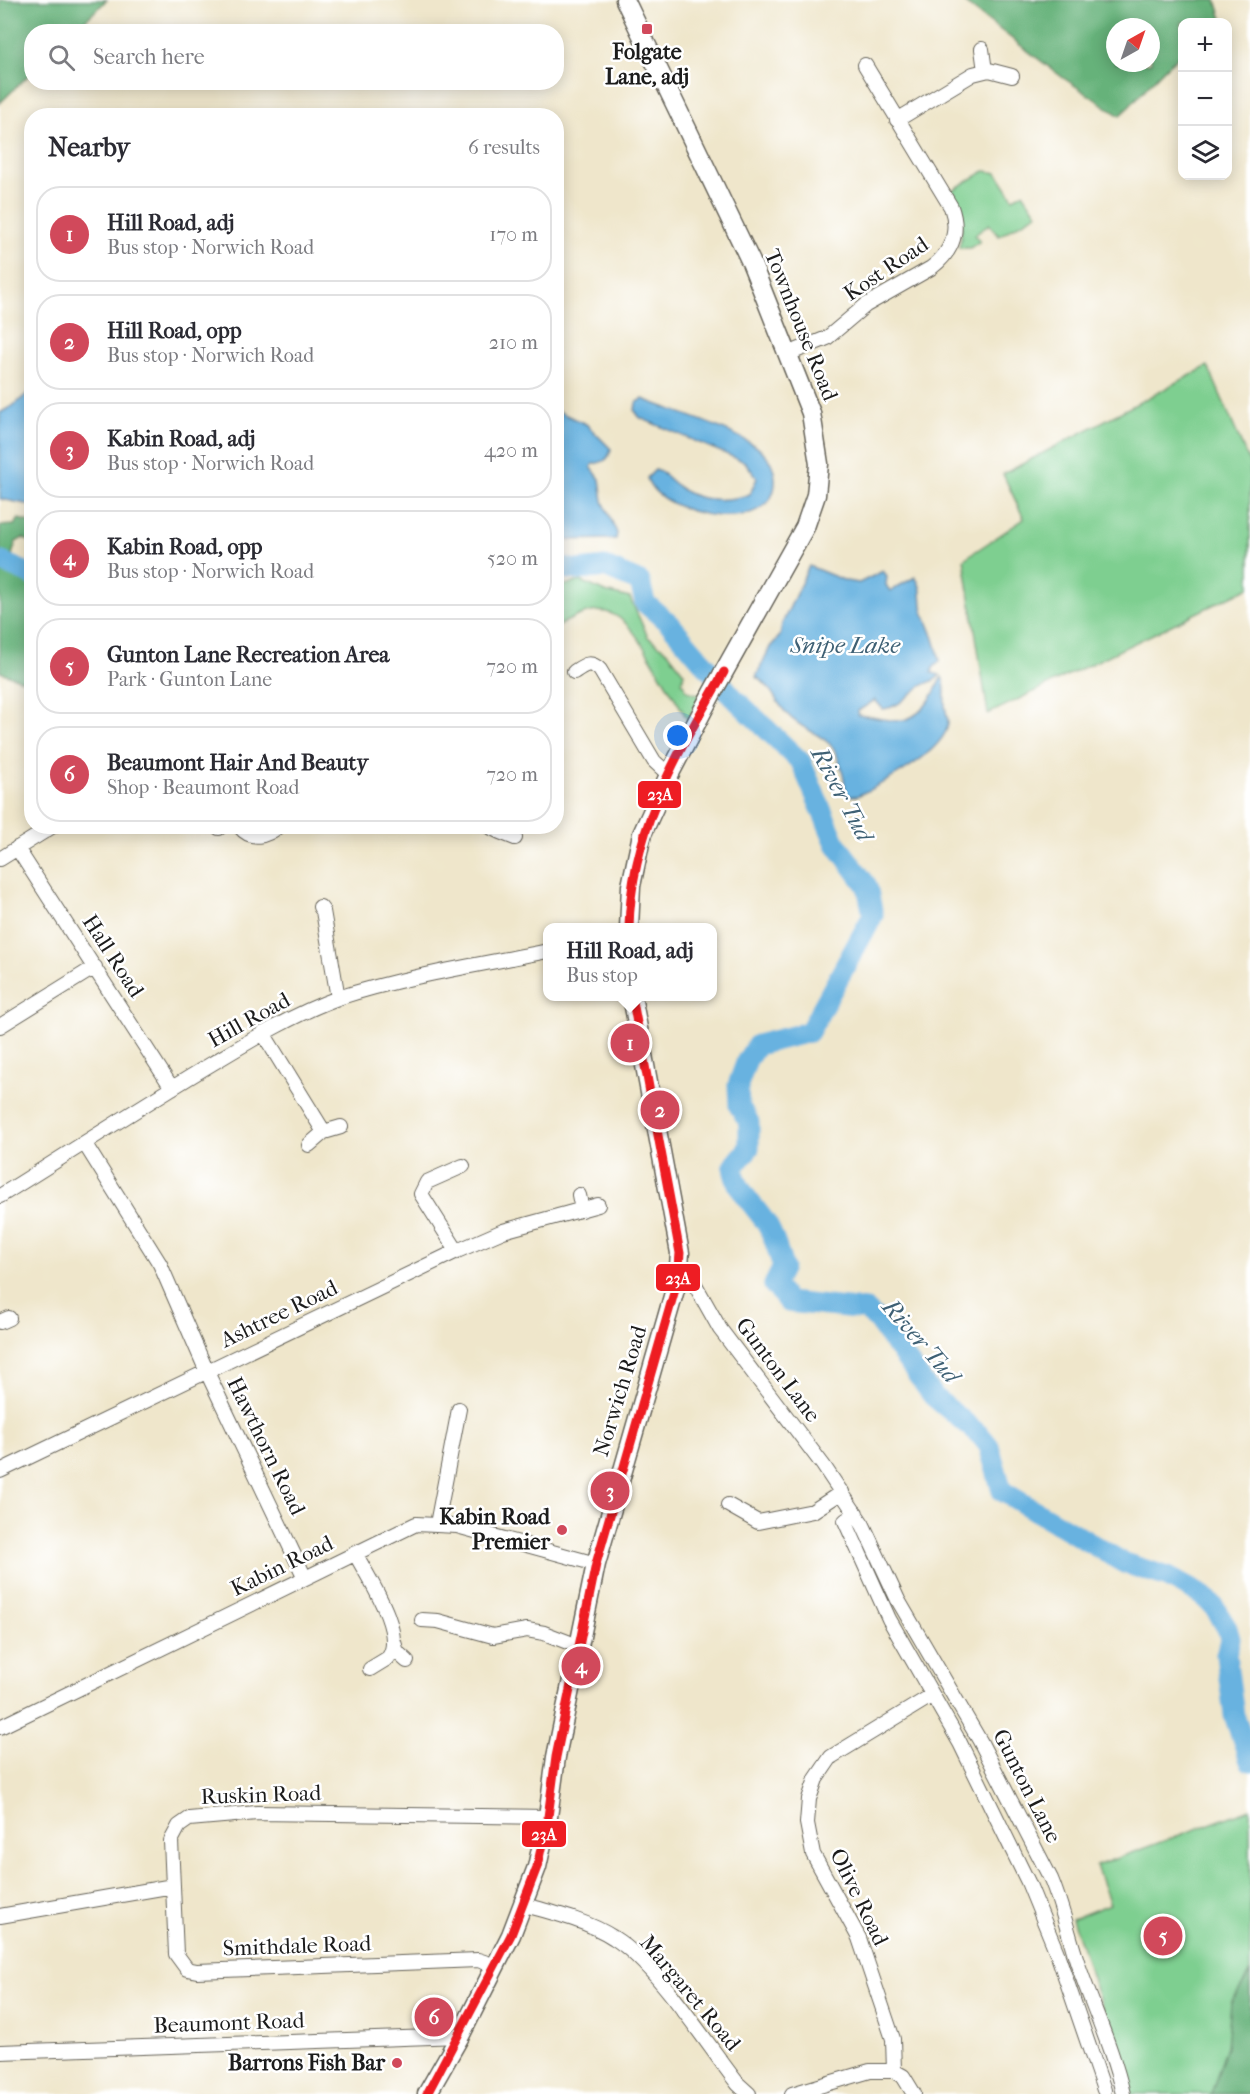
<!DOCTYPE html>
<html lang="en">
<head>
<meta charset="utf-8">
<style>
	:root { --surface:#fff; --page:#f2f2f3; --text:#2b2b33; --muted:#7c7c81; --line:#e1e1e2; --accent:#d1495b }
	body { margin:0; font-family:"IM FELL French Canon",serif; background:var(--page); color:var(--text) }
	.controls { position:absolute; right:18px; top:18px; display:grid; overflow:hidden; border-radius:12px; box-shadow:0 3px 15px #0003 }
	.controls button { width:54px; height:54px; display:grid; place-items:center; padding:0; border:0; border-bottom:2px solid var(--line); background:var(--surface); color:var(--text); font:30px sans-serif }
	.compass { position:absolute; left:1106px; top:18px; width:54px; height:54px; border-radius:50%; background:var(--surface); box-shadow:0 3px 15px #0003; rotate:40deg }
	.you { position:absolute; left:678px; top:736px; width:21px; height:21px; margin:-15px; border:4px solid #fff; border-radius:50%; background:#1a73e8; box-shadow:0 0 0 9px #1a73e833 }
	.badge { display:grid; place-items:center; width:39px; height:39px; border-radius:50%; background:var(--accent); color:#fff; font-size:20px; font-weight:700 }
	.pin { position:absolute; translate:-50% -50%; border:3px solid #fff; box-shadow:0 2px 6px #0006 }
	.popup { position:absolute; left:543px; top:923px; width:174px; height:78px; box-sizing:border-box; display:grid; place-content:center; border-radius:12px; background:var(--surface); filter:drop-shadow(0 2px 4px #0005); font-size:20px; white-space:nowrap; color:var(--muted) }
	.popup b { font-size:22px; color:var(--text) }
	.popup::after { content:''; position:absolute; left:50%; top:100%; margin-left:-12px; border:12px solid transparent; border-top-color:var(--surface) }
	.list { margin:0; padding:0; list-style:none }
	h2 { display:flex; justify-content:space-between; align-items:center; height:78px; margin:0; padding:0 24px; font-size:26px }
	h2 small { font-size:20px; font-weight:400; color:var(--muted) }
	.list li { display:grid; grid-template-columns:39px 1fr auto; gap:18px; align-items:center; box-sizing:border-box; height:96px; margin:0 12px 12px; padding:0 12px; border:2px solid var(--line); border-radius:24px }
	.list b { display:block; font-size:22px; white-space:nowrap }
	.list p { margin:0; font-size:20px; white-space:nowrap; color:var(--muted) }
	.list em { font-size:20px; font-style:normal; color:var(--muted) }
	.icon { flex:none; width:33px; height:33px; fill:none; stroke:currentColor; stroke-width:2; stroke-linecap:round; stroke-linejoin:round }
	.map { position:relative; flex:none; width:1250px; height:2094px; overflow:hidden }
	.search { position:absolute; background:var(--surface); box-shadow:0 3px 15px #0003; left:24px; top:24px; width:540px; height:66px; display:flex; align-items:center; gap:15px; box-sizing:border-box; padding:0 21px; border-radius:24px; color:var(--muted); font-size:22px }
	.panel { position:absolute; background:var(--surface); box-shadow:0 3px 15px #0003; left:24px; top:108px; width:540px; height:726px; border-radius:24px }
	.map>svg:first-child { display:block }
	.green { fill:#7ecf90; stroke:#4d7656; stroke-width:1.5 }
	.forest { fill:#66b27a; stroke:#41674b; stroke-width:1.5; fill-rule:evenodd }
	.water { fill:#68b2e0; stroke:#42677e; stroke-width:1.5 }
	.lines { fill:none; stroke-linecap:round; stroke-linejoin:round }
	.river { stroke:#68b2e0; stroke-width:21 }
	.minor-casing { stroke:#666359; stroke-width:16 }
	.tertiary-casing { stroke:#666359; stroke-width:21 }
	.minor { stroke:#fff; stroke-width:14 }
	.tertiary { stroke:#fff; stroke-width:18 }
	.bus-1-casing { stroke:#fff; stroke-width:14 }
	.bus-1 { stroke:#ee1d23; stroke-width:9 }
	.poi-dot { fill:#d1495b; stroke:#fff; stroke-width:2 }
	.labels { text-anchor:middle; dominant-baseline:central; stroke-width:5; stroke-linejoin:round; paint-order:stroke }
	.poi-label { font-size:22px; font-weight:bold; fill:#1c1c1c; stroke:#fff; text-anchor:end }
	.street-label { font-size:22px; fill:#1c1c1c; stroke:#fff }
	.water-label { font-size:24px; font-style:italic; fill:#3e6074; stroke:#fff }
	.line-badge { stroke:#fff; stroke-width:2 }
	.badge-label { font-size:16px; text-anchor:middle; font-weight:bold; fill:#fff }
</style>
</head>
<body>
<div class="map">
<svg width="1250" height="2094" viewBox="0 0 1250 2094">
	<rect width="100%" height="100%" fill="#fff"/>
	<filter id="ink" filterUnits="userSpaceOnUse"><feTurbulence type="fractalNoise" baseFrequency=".0167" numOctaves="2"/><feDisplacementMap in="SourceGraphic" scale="12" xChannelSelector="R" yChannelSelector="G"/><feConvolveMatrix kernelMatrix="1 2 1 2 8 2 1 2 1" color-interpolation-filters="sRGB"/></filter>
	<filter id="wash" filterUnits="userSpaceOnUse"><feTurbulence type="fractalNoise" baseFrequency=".008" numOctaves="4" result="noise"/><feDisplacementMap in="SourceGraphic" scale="24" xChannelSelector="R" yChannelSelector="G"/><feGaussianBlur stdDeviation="1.35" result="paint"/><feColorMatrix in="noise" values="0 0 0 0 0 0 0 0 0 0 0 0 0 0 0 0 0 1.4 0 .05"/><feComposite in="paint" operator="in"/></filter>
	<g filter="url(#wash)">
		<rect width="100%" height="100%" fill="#efe6cb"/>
		<!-- green -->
		<path class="green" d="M 985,171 L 997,173 L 1013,198 L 1023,193 L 1037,214 L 999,236 L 989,224 L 975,235 L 980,241 L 970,248 L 959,248 C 965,226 960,212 949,192 Z
			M 1208,366 L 1250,464 L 1250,587 L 988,714 L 964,559 L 1024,519 L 1003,474 Z
			M 581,581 L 605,592 L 630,598 L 648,637 L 668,652 L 684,673 L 682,682 L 687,691 L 701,695 L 688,720 C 676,700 664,680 652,660 C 625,615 608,595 557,627 L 557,587 Z
			M 1250,1809 L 1250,2094 L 1131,2094 L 1072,1919 L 1110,1904 L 1096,1866 Z"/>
		<!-- forest -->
		<path class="forest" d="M 0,0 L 107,0 L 74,31 L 32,32 L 31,73 L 0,103 Z
			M 961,0 L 1216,0 L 1223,22 L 1182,22 L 1182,54 C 1159,70 1141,96 1120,116 L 1062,77 ZM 1115,27 L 1151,27 L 1151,63 L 1115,63 Z
			M 19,519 L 32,523 L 31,542 L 23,538 L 16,542 L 12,555 L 31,578 L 31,673 L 22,680 L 0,672 L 0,526 L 14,525 Z
			M 1250,1973 L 1250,2094 L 1211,2094 L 1227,2046 L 1231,2003 Z"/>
		<!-- water -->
		<path class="water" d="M 31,390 L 31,505 L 0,499 L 0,413 L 17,403 Z
			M 643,399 C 680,414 723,425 757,447 C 767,454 774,465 775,478 C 779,539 659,518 647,478 L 656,469 C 667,475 675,486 686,492 C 704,502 732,501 750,494 L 757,478 L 745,462 L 640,418 L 635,411 L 636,403 Z
			M 557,411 L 586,424 L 611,449 C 609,460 604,462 593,464 L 591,467 L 600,479 L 603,501 L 617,533 L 616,539 L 557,540 Z
			M 809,566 L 846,581 L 859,583 L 883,571 L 887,576 L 886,585 L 890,591 L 915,577 C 925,589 919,602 924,614 C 932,632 936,642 940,661 L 933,668 L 932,673 L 940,675 C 934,683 928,681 920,687 C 907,696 900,707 883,709 L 875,700 L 858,711 L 858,715 C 891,719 909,731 931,698 C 936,691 937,684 942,677 C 947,687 944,694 945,704 C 945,710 948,717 948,723 C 946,752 880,785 857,796 L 850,796 L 846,792 C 844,777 839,750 826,741 C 814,731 799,727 788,715 C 775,702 772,686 756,677 L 770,647 L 780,636 L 782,624 Z"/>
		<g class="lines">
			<!-- river -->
			<path class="river" d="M 0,561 L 32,575
				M 556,567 L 579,570 L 605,567 L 640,582 L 645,603 L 671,625 L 733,697 L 801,762 L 836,844 L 867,886 L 873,915 L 809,1032 L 757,1045 L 747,1060 L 738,1085 L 739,1106 L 749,1122 L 749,1148 L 733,1167 C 736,1191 753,1203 766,1223 C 774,1235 778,1252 783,1267 L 774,1285 L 788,1302 L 866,1310 L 877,1320 L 933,1396 L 981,1436 L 989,1446 L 1002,1491 L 1124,1563 L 1168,1577 L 1203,1596 L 1214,1607 L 1227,1628 L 1230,1639 L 1226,1655 L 1234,1715 L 1250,1761"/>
		</g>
	</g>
	<g filter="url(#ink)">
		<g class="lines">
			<defs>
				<path id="minor" d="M 982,49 L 985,71
					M 897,120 L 973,74 L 989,70 L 1012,76
					M 788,354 L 827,338 L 866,305 L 931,268 C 952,252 960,232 951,207 L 865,65
					M 574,672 C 584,665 590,660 600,670 L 654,761 L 669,775
					M 239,826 C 251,841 266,837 279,826
					M 488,826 L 500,832 L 503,826
					M 219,828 L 221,826
					M 500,832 L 515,838
					M 17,848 L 172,1088
					M 0,859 L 53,826
					M 320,907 L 323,911 L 338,998
					M 0,1026 L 95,967
					M 263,1033 L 324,1132 L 341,1127
					M 85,1144 L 160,1264 L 207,1372 L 305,1578
					M 309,1145 L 324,1132
					M 579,1195 L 582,1210
					M 0,1196 C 71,1152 141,1106 213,1063 C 253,1039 294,1014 338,998 C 406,976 478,965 548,951
					M 457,1251 L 421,1194 L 427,1182 L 463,1166
					M 678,1279 L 693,1281 L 720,1329 L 823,1465 L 863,1525 L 898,1600 L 980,1741 L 1051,1879 C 1063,1908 1069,1938 1079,1967 C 1094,2010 1113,2050 1123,2094
					M 0,1322 L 9,1318
					M 0,1471 L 457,1251 L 503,1231 L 598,1205
					M 728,1505 L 758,1522 L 813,1511 L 842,1492
					M 856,1513 L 845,1521 L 889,1619 L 960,1743 L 1028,1882 L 1057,1953 L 1104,2090
					M 437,1524 L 459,1409
					M 355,1553 C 367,1576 407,1634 388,1658 L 370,1669
					M 422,1620 L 438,1621 L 493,1636 L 527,1630 L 544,1633 L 578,1646
					M 394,1642 L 397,1652 L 407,1661
					M 0,1727 L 416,1524 L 457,1526 L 596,1564
					M 524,1905 C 554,1913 588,1921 614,1938 C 656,1964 706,2043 738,2084 L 749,2094
					M 0,1916 L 173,1886
					M 496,1966 L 478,1960 L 197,1971 L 187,1969 L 176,1954 L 171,1841 L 179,1826 L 189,1819 L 257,1813 L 548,1817
					M 0,2052 L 460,2036
					M 792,2094 L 870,2071 L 894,2071
					M 914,2094 L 903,2076 L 894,2071 L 893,2039 L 859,1938 L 813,1854 L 807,1823 L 809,1799 L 816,1779 L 831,1757 L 931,1696"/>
				<path id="tertiary" d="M 625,0 L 751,262 L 811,413 L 819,464 L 816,495 L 805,527 L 712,693 L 669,775 L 642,834 L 631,886 L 629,928
					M 427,2094 L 460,2036 L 511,1935 L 537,1867 L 548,1817 L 556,1757 L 596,1564 L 678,1279 L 680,1253 L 632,996"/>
			</defs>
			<!-- minor casing -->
			<use href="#minor" class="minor-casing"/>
			<!-- tertiary casing -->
			<use href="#tertiary" class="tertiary-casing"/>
			<!-- minor -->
			<use href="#minor" class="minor"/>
			<!-- tertiary -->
			<use href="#tertiary" class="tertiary"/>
			<defs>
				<path id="bus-1" d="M 629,928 C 631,830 677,754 724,672
					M 427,2094 L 511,1935 L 537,1867 L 548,1817 L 556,1757 L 596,1564 L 678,1279 L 680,1253 L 632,996"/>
			</defs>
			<!-- bus-1 casing -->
			<use href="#bus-1" class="bus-1-casing"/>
			<!-- bus-1 -->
			<use href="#bus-1" class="bus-1"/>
		</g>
	</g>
	<!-- markers -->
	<g class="poi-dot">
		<rect x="641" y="23" width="12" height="12" rx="3"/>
		<circle cx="562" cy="1530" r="6"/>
		<circle cx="397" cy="2063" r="6"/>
	</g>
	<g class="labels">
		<!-- poi labels -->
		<g class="poi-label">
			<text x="647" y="52" text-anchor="middle">Folgate<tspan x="647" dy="25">Lane, adj</tspan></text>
			<text x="550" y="1517">Kabin Road<tspan x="550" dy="25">Premier</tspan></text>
			<text x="385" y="2063">Barrons Fish Bar</text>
		</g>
		<!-- street labels -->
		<g class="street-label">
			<text transform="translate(886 269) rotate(-34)">Kost Road</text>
			<text transform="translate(801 325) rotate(68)">Townhouse Road</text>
			<text transform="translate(113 956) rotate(57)">Hall Road</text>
			<text transform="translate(249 1020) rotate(-29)">Hill Road</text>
			<text transform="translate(279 1314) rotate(-26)">Ashtree Road</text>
			<text transform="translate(778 1370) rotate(53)">Gunton Lane</text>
			<text transform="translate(620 1391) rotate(-73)">Norwich Road</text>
			<text transform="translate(266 1446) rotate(64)">Hawthorn Road</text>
			<text transform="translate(282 1566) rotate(-26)">Kabin Road</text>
			<text transform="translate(1027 1786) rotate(63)">Gunton Lane</text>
			<text transform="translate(261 1795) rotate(-2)">Ruskin Road</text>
			<text transform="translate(859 1897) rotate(64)">Olive Road</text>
			<text transform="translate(297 1946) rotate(-2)">Smithdale Road</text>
			<text transform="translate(690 1993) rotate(50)">Margaret Road</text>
			<text transform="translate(229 2023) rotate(-2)">Beaumont Road</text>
		</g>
		<!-- water labels -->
		<g class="water-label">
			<text x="845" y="645">Snipe Lake</text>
			<text transform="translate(842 794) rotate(62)">River Tud</text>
			<text transform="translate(921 1341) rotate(49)">River Tud</text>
		</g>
	</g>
	<g class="line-badge">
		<rect x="637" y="780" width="45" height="29" rx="6" fill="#ee1d23"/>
		<rect x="655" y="1263" width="46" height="29" rx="6" fill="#ee1d23"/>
		<rect x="521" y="1820" width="46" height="28" rx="6" fill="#ee1d23"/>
	</g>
	<g class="badge-label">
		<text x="660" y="800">23A</text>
		<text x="678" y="1284">23A</text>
		<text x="544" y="1840">23A</text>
	</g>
</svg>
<div class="controls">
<button>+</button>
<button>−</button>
<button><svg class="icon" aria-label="layers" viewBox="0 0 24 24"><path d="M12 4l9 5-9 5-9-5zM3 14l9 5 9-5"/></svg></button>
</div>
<svg class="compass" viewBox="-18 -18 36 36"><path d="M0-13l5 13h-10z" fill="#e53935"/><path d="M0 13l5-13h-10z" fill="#7c7c81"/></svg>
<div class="you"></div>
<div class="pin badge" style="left:630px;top:1043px">1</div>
<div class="popup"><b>Hill Road, adj</b>Bus stop</div>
<div class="pin badge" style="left:660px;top:1110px">2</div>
<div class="pin badge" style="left:610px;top:1491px">3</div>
<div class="pin badge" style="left:581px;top:1666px">4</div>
<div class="pin badge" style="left:1163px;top:1936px">5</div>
<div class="pin badge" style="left:434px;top:2017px">6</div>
<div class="search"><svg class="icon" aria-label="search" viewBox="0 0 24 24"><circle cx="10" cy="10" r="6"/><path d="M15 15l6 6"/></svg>Search here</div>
<section class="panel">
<h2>Nearby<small>6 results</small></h2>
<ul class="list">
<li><span class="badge">1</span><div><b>Hill Road, adj</b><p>Bus stop · Norwich Road</p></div><em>170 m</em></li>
<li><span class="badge">2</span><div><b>Hill Road, opp</b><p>Bus stop · Norwich Road</p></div><em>210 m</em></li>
<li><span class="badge">3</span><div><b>Kabin Road, adj</b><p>Bus stop · Norwich Road</p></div><em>420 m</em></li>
<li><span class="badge">4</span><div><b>Kabin Road, opp</b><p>Bus stop · Norwich Road</p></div><em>520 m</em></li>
<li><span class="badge">5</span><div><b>Gunton Lane Recreation Area</b><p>Park · Gunton Lane</p></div><em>720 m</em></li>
<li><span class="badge">6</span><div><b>Beaumont Hair And Beauty</b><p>Shop · Beaumont Road</p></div><em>720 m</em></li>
</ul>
</section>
</div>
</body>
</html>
